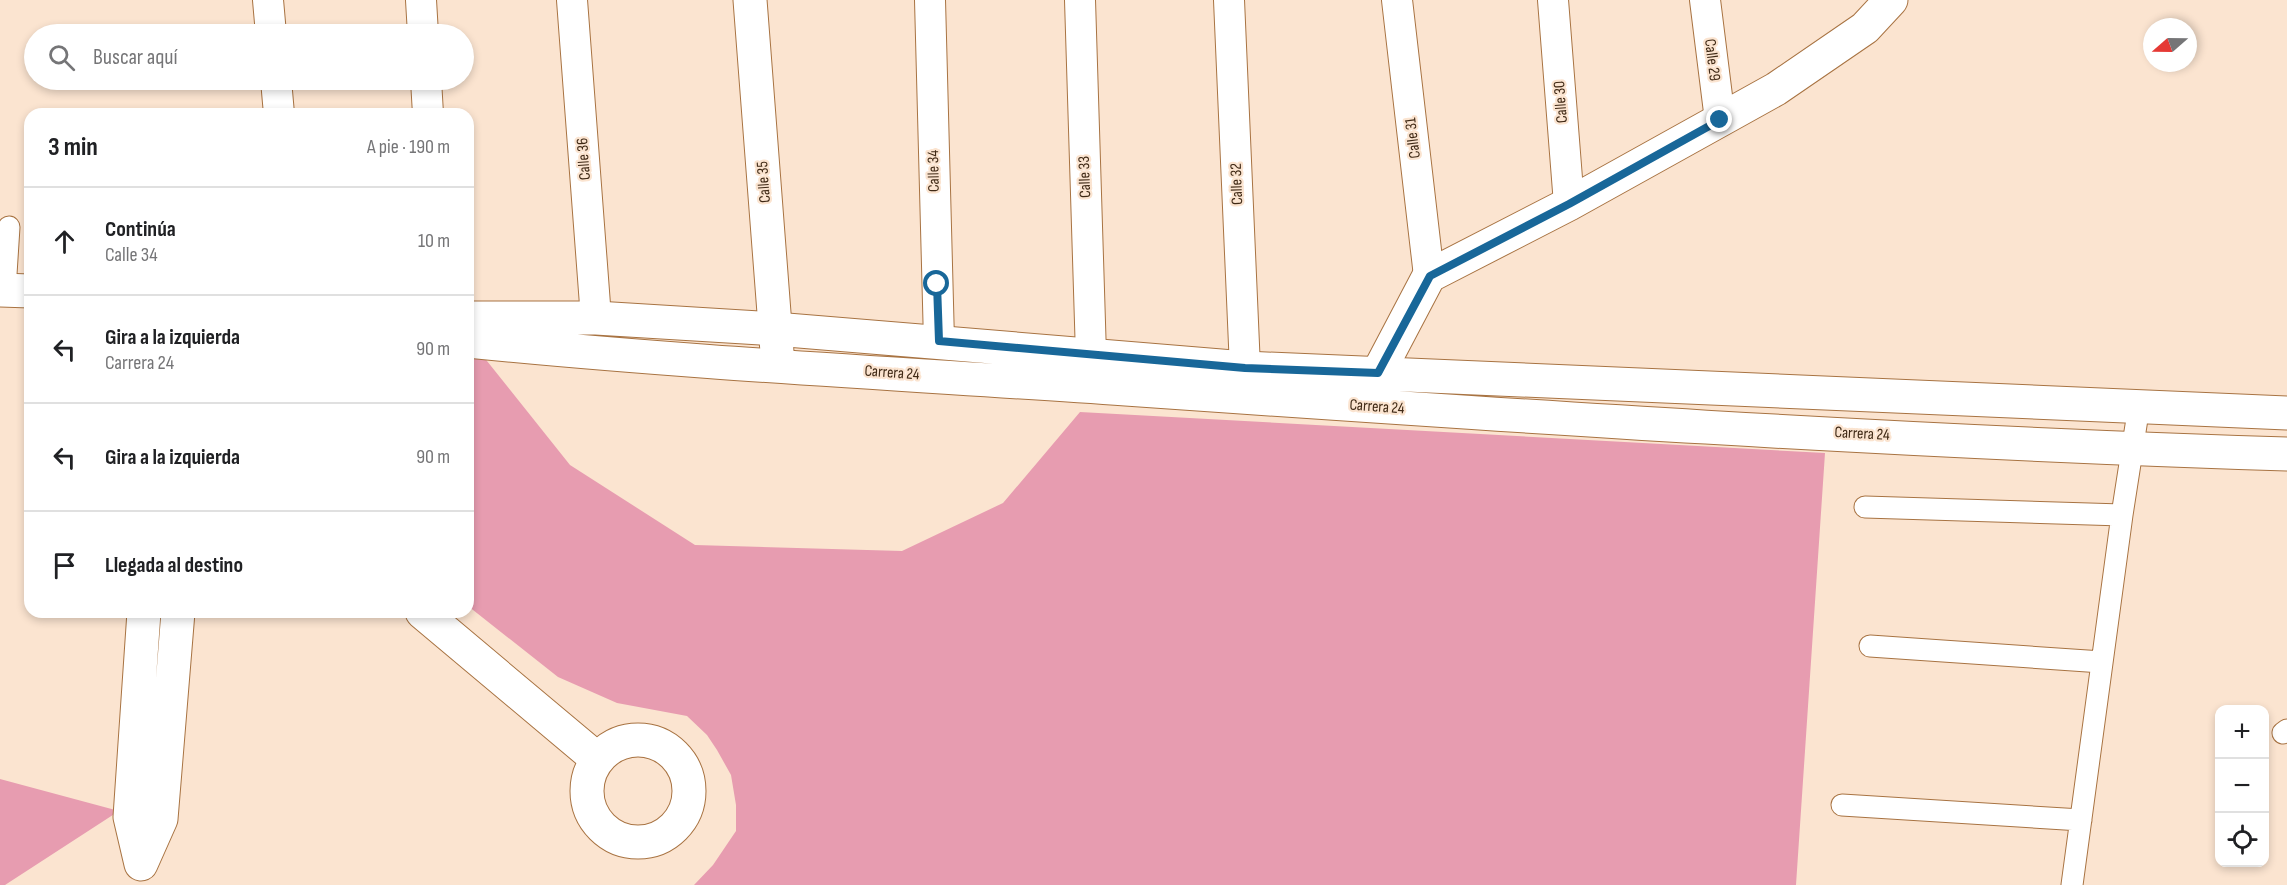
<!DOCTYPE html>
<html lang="es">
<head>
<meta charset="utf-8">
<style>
	:root { --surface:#fff; --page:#f6f6f6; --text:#202124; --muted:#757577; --line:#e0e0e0 }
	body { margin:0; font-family:"Sofia Sans Condensed",sans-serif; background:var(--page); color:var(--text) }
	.controls { position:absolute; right:18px; bottom:18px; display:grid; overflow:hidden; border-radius:12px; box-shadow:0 3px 9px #0003 }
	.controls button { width:54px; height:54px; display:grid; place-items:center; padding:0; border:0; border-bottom:2px solid var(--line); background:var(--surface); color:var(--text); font:30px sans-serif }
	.compass { position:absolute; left:2143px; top:18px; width:54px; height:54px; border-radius:50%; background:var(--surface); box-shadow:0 3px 9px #0003; rotate:250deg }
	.stop { position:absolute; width:18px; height:18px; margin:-14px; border:4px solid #186799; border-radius:50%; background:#fff }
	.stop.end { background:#186799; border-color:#fff; box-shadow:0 2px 6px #0008 }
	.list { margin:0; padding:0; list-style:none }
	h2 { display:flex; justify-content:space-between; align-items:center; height:78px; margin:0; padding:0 24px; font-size:26px }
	h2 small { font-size:20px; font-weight:400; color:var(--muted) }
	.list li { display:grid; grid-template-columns:39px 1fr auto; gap:18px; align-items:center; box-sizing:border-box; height:108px; padding:0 24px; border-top:2px solid var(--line) }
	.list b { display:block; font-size:22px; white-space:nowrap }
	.list p { margin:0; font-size:20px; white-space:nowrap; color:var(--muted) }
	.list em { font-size:20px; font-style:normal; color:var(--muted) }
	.icon { flex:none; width:33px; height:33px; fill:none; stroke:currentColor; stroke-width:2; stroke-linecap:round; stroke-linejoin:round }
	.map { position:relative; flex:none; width:2287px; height:885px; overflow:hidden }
	.search { position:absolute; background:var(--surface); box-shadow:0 3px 9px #0003; left:24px; top:24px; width:450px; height:66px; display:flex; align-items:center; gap:15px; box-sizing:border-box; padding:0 21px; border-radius:33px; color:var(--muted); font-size:22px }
	.panel { position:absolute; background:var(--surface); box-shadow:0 3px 9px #0003; left:24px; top:108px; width:450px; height:510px; border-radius:18px }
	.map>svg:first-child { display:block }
	.green { fill:#e79cb0 }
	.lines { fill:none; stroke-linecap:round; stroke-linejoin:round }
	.service-casing { stroke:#a87342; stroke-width:23 }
	.pedestrian-casing { stroke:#a87342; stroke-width:32 }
	.minor-casing { stroke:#a87342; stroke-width:35 }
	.tertiary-casing { stroke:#a87342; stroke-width:35 }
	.primary-casing { stroke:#a87342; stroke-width:35 }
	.service { stroke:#fff; stroke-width:21 }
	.pedestrian { stroke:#fff; stroke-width:30 }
	.minor { stroke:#fff; stroke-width:33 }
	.tertiary { stroke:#fff; stroke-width:33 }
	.primary { stroke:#fff; stroke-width:33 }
	.route { stroke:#186799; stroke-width:8 }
	.labels { text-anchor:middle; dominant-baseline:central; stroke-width:4.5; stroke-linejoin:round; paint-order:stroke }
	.street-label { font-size:16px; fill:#3f2915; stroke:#fbe4d0 }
</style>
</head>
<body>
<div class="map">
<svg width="2287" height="885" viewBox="0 0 2287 885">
	<rect width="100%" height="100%" fill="#fbe4d0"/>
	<!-- green -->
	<path class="green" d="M 468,352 L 483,356 L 570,465 L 695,545 L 902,551 L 1003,503 L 1080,412 L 1825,453 L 1796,885 L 694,885 L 713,865 L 736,831 L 736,805 L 731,775 L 717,750 L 707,735 L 687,716 L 617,703 L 558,677 L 468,606 Z
		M 0,779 L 119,811 L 5,885 L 0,885 Z"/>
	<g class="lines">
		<defs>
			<path id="service" d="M 5,290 L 9,227
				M 1865,507 L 2122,515
				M 1870,646 L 2102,662
				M 2283,733 L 2287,730
				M 1842,805 L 2081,820
				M 2072,885 L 2122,515 L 2139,406"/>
			<path id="pedestrian" d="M 268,0 L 271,34
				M 421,0 L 423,34
				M 572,0 L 596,318
				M 930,0 L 939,341
				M 1080,0 L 1091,355
				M 1229,0 L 1245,368
				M 1397,0 L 1429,276
				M 1553,0 L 1569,204
				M 1705,0 L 1720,120
				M 276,80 L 279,114
				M 426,80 L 428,114"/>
			<path id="minor" d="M 1378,373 L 1429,276 L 1569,204 L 1776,89 L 1865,28 L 1891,0
				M 144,612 L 130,817 L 141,864 L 161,819 L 178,612
				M 422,612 L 597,759
				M587 791a51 51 0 1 1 102 0a51 51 0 1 1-102 0Z"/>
			<path id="tertiary" d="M 750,0 L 778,365"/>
			<path id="primary" d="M 0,290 L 30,291
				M 468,318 L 596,318 L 775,329 L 1245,368 L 2287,413
				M 468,341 C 687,363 907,374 1126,389 C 1512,416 1900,442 2287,454"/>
		</defs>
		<!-- service casing -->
		<use href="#service" class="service-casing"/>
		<!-- pedestrian casing -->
		<use href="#pedestrian" class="pedestrian-casing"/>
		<!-- minor casing -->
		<use href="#minor" class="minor-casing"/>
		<!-- tertiary casing -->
		<use href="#tertiary" class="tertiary-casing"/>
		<!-- primary casing -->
		<use href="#primary" class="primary-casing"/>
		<!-- service -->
		<use href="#service" class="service"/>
		<!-- pedestrian -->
		<use href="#pedestrian" class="pedestrian"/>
		<!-- minor -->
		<use href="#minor" class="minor"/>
		<!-- tertiary -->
		<use href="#tertiary" class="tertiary"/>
		<!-- primary -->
		<use href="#primary" class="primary"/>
	</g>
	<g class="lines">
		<!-- route -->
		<path class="route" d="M 937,284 L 939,341 L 1245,368 L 1378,373 L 1430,276 L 1569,204 L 1720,120"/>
	</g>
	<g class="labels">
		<!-- street labels -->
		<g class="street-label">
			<text transform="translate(1712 60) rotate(83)">Calle 29</text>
			<text transform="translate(1561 102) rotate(-94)">Calle 30</text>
			<text transform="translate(1413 138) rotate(-97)">Calle 31</text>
			<text transform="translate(584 159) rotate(-94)">Calle 36</text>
			<text transform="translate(934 171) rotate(-91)">Calle 34</text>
			<text transform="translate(1085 177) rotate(-92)">Calle 33</text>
			<text transform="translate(764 182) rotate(-94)">Calle 35</text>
			<text transform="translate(1237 184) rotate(-92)">Calle 32</text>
			<text transform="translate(892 373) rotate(4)">Carrera 24</text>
			<text transform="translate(1377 407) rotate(4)">Carrera 24</text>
			<text transform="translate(1862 434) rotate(3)">Carrera 24</text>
		</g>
	</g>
</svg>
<div class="controls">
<button>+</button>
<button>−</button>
<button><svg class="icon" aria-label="locate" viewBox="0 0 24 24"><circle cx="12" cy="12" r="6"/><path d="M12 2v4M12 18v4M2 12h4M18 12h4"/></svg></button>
</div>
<svg class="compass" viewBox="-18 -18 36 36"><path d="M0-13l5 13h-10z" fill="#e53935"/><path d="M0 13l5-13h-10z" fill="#757577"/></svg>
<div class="stop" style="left:937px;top:284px"></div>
<div class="stop end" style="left:1720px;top:120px"></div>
<div class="search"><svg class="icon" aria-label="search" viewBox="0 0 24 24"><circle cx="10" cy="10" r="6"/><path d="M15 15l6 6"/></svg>Buscar aquí</div>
<section class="panel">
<h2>3 min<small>A pie · 190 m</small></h2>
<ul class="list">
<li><svg class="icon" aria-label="ahead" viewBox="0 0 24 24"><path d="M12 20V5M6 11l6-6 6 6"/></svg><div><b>Continúa</b><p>Calle 34</p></div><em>10 m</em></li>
<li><svg class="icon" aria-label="left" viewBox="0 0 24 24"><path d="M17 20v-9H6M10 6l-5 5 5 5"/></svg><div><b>Gira a la izquierda</b><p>Carrera 24</p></div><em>90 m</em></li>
<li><svg class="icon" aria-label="left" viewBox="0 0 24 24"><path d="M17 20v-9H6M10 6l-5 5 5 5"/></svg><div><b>Gira a la izquierda</b></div><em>90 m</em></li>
<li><svg class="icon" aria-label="arrive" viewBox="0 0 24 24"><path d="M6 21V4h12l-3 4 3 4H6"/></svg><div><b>Llegada al destino</b></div></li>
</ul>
</section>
</div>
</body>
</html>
